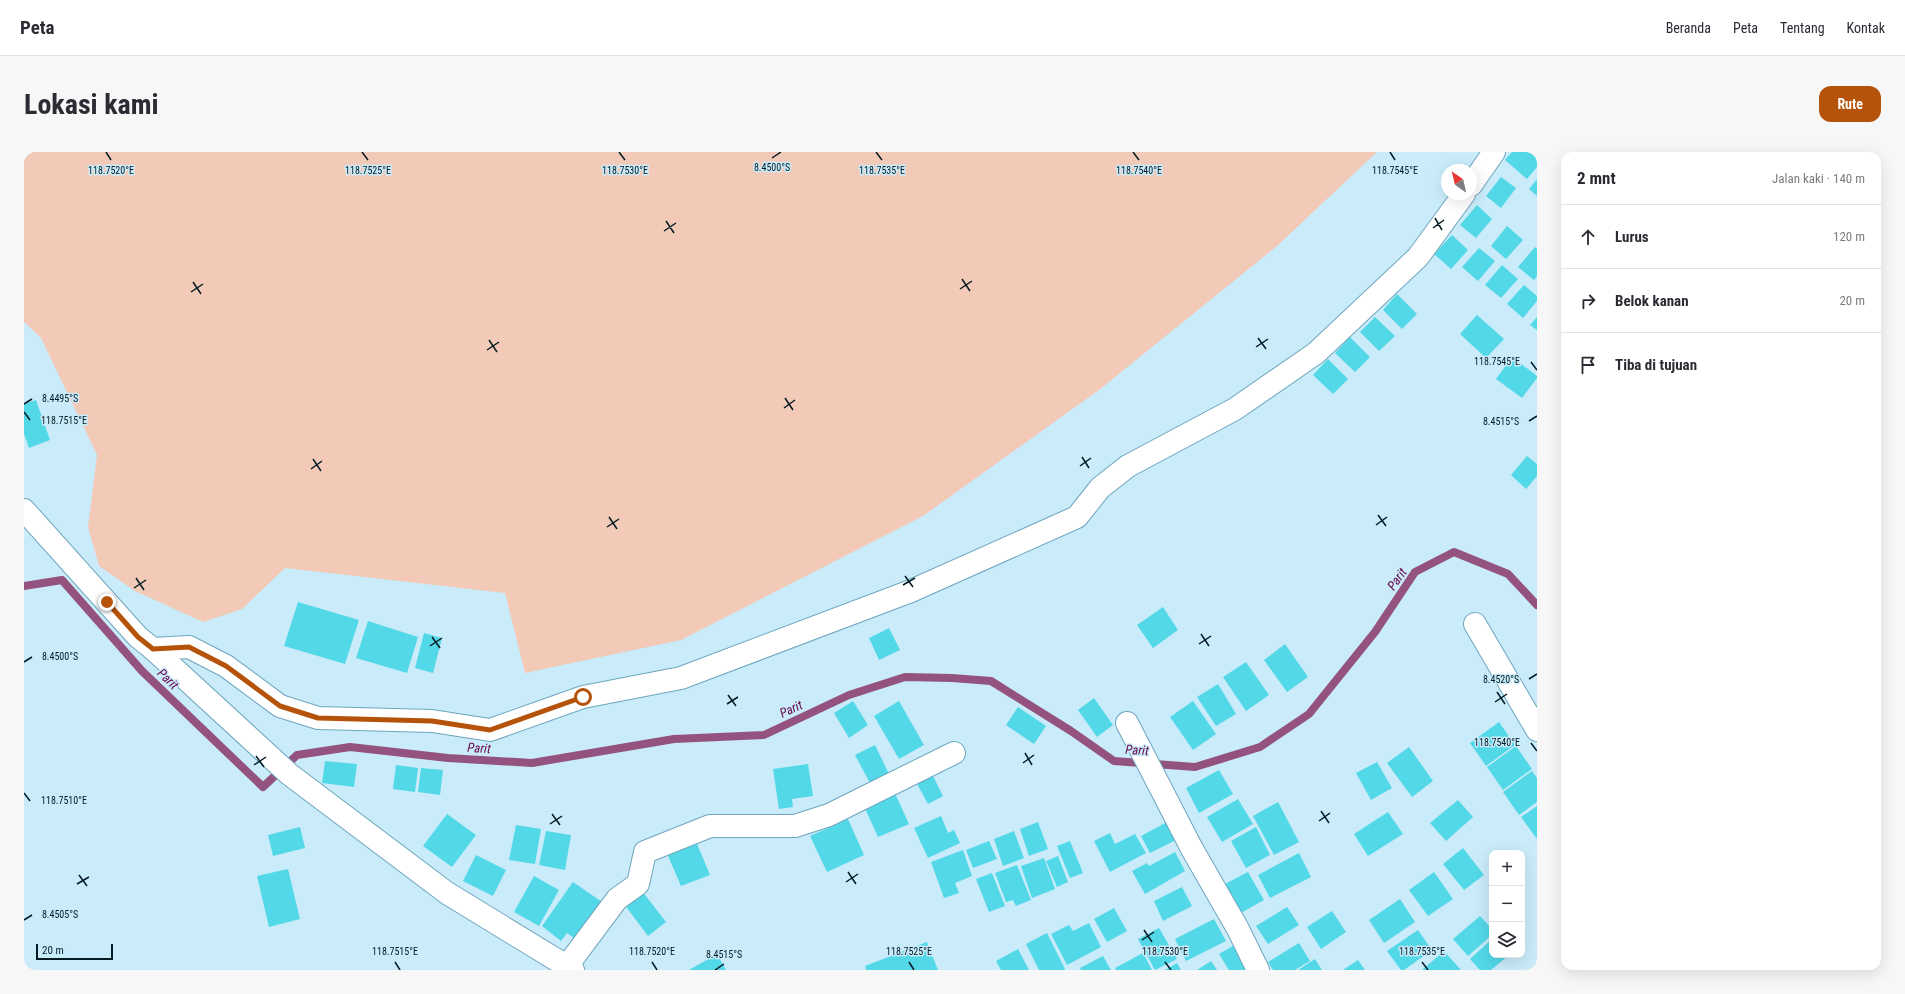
<!DOCTYPE html>
<html lang="id">
<head>
<meta charset="utf-8">
<style>
	:root { --surface:#fff; --page:#f7f7f7; --text:#2b2b33; --muted:#7c7c81; --line:#e1e1e2; --accent:#b45309 }
	body { margin:0; font-family:"Roboto Condensed",sans-serif; background:var(--page); color:var(--text) }
	.controls { position:absolute; right:12px; bottom:12px; display:grid; overflow:hidden; border-radius:8px; box-shadow:0 4px 16px #0002 }
	.controls button { width:36px; height:36px; display:grid; place-items:center; padding:0; border:0; border-bottom:1px solid var(--line); background:var(--surface); color:var(--text); font:20px sans-serif }
	.compass { position:absolute; left:1417px; top:12px; width:36px; height:36px; border-radius:50%; background:var(--surface); box-shadow:0 4px 16px #0002; rotate:326deg }
	.scale { position:absolute; left:12px; bottom:10px; width:77px; box-sizing:border-box; padding-left:4px; border:2px solid #041b24; border-top:0; font-size:11px; line-height:14px; white-space:nowrap; color:#041b24; -webkit-text-stroke:3px #c9ebfa; paint-order:stroke }
	.stop { position:absolute; width:12px; height:12px; margin:-9px; border:3px solid #b45309; border-radius:50%; background:#fff }
	.stop.end { background:#b45309; border-color:#fff; box-shadow:0 1px 4px #0008 }
	.list { margin:0; padding:0; list-style:none }
	h2 { display:flex; justify-content:space-between; align-items:center; height:52px; margin:0; padding:0 16px; font-size:17px }
	h2 small { font-size:13px; font-weight:400; color:var(--muted) }
	.list li { display:grid; grid-template-columns:26px 1fr auto; gap:12px; align-items:center; box-sizing:border-box; height:64px; padding:0 16px; border-top:1px solid var(--line) }
	.list b { display:block; font-size:15px; white-space:nowrap }
	.list em { font-size:13px; font-style:normal; color:var(--muted) }
	.icon { flex:none; width:22px; height:22px; fill:none; stroke:currentColor; stroke-width:2; stroke-linecap:round; stroke-linejoin:round }
	.map { position:relative; flex:none; width:1513px; height:818px; overflow:hidden; border-radius:12px }
	header { display:flex; align-items:center; gap:24px; box-sizing:border-box; height:56px; padding:0 20px; background:var(--surface); border-bottom:1px solid var(--line) }
	header strong { font-size:19px }
	nav { display:flex; gap:22px; margin-inline-start:auto; font-size:14px }
	.intro { display:flex; align-items:center; justify-content:space-between; box-sizing:border-box; height:96px; padding:0 24px }
	h1 { margin:0; font-size:28px }
	.button { padding:10px 18px; border-radius:12px; background:var(--accent); color:#fff; font-size:14px; font-weight:700 }
	main { display:flex; gap:24px; padding:0 24px }
	aside { flex:1; background:var(--surface); border-radius:12px; box-shadow:0 4px 16px #0002 }
	.map>svg:first-child { display:block }
	.green { fill:#f2cab7 }
	.lines { fill:none; stroke-linecap:round; stroke-linejoin:round }
	.stream { stroke:#94537e; stroke-width:8 }
	.building { fill:#53d8e8 }
	.street-casing { stroke:#6da6be; stroke-width:24 }
	.secondary-casing { stroke:#6da6be; stroke-width:24 }
	.street { stroke:#fff; stroke-width:22 }
	.secondary { stroke:#fff; stroke-width:22 }
	.route { stroke:#b45309; stroke-width:5 }
	.ticks { fill:none; stroke:#041b24; stroke-width:1.5 }
	.labels { text-anchor:middle; dominant-baseline:central; stroke-width:3; stroke-linejoin:round; paint-order:stroke }
	.water-label { font-size:13px; font-style:italic; fill:#650446; stroke:#c9ebfa }
	.ticks-label { font-size:10px; text-anchor:middle; fill:#041b24; stroke:#c9ebfa; stroke-width:3; stroke-linejoin:round; paint-order:stroke }
</style>
</head>
<body>
<header>
<strong>Peta</strong>
<nav><a>Beranda</a><a>Peta</a><a>Tentang</a><a>Kontak</a></nav>
</header>
<div class="intro"><h1>Lokasi kami</h1><a class="button">Rute</a></div>
<main>
<div class="map">
<svg width="1513" height="818" viewBox="0 0 1513 818">
	<rect width="100%" height="100%" fill="#c9ebfa"/>
	<!-- green -->
	<path class="green" d="M 0,0 L 1353,0 L 1253,94 L 1075,238 L 899,364 L 657,488 L 501,521 L 481,441 L 261,416 L 218,457 L 179,470 L 111,439 L 75,414 L 64,375 L 73,303 L 17,186 L 0,170 Z"/>
	<g class="lines">
		<!-- stream -->
		<path class="stream" d="M 0,434 L 38,428 L 118,519 L 239,635 L 273,603 L 326,595 L 424,606 L 508,611 L 650,587 L 740,583 L 825,543 L 881,525 L 928,526 L 967,529 L 1047,579 L 1090,609 L 1171,615 L 1236,595 L 1285,562 L 1351,480 L 1391,420 L 1430,400 L 1484,422 L 1513,453"/>
	</g>
	<!-- building -->
	<path class="building" d="M 1488,0 L 1510,0 L 1513,3 L 1513,15 L 1503,27 L 1481,8 Z
		M 1477,25 L 1492,36 L 1477,56 L 1462,44 Z
		M 1513,27 L 1513,44 L 1505,37 Z
		M 1453,53 L 1468,67 L 1452,86 L 1436,73 Z
		M 1483,74 L 1499,88 L 1482,107 L 1467,94 Z
		M 1428,83 L 1444,98 L 1427,117 L 1410,102 Z
		M 1511,95 L 1513,97 L 1513,124 L 1510,128 L 1494,115 Z
		M 1455,96 L 1471,109 L 1454,129 L 1438,115 Z
		M 1478,113 L 1494,127 L 1477,146 L 1461,133 Z
		M 1500,133 L 1513,144 L 1513,149 L 1499,166 L 1483,152 Z
		M 1373,142 L 1393,162 L 1378,177 L 1359,158 Z
		M 1453,163 L 1480,187 L 1462,206 L 1436,182 Z
		M 1351,165 L 1371,184 L 1355,199 L 1336,180 Z
		M 1513,165 L 1513,178 L 1506,173 Z
		M 1326,185 L 1346,205 L 1331,220 L 1311,201 Z
		M 1488,205 L 1513,224 L 1513,226 L 1498,246 L 1472,227 Z
		M 1304,207 L 1324,227 L 1309,242 L 1289,223 Z
		M 12,248 L 26,288 L 5,296 L 0,282 L 0,252 Z
		M 1503,304 L 1513,312 L 1513,324 L 1502,337 L 1487,323 Z
		M 274,450 L 335,468 L 321,512 L 260,494 Z
		M 1139,455 L 1154,478 L 1129,496 L 1113,473 Z
		M 344,469 L 394,485 L 383,521 L 332,506 Z
		M 865,476 L 876,498 L 855,508 L 845,486 Z
		M 400,481 L 418,486 L 409,521 L 391,516 Z
		M 1261,492 L 1284,525 L 1263,540 L 1240,508 Z
		M 1222,510 L 1245,543 L 1222,559 L 1199,525 Z
		M 1194,532 L 1212,562 L 1192,574 L 1173,545 Z
		M 1070,546 L 1089,573 L 1073,585 L 1054,558 Z
		M 829,549 L 844,573 L 825,586 L 810,561 Z
		M 875,549 L 900,593 L 875,607 L 850,564 Z
		M 1169,549 L 1192,582 L 1169,598 L 1146,565 Z
		M 994,555 L 1022,574 L 1010,592 L 982,573 Z
		M 1475,570 L 1491,593 L 1462,614 L 1446,591 Z
		M 851,593 L 865,622 L 846,631 L 831,603 Z
		M 1492,594 L 1508,617 L 1479,638 L 1463,615 Z
		M 1385,595 L 1409,629 L 1388,645 L 1363,611 Z
		M 301,609 L 333,612 L 330,635 L 298,631 Z
		M 1353,610 L 1368,636 L 1347,648 L 1332,621 Z
		M 784,612 L 789,644 L 768,647 L 769,655 L 755,657 L 749,617 Z
		M 372,613 L 394,616 L 391,640 L 369,637 Z
		M 397,616 L 419,618 L 416,643 L 394,640 Z
		M 1195,618 L 1209,642 L 1175,661 L 1162,636 Z
		M 1508,619 L 1513,626 L 1513,650 L 1495,663 L 1479,640 Z
		M 908,622 L 919,644 L 904,652 L 892,630 Z
		M 870,639 L 885,672 L 854,685 L 839,652 Z
		M 1214,647 L 1229,672 L 1198,690 L 1183,665 Z
		M 1434,648 L 1449,665 L 1422,689 L 1406,671 Z
		M 1254,650 L 1275,690 L 1250,703 L 1229,664 Z
		M 1513,654 L 1513,687 L 1497,665 Z
		M 1364,660 L 1379,682 L 1344,704 L 1330,682 Z
		M 423,662 L 452,683 L 428,715 L 399,694 Z
		M 917,664 L 924,681 L 930,678 L 936,691 L 904,706 L 890,676 Z
		M 824,667 L 840,703 L 803,720 L 786,684 Z
		M 1014,670 L 1024,697 L 1005,704 L 996,677 Z
		M 1143,670 L 1152,688 L 1126,701 L 1117,684 Z
		M 492,673 L 517,677 L 511,712 L 485,708 Z
		M 276,675 L 281,696 L 249,704 L 244,683 Z
		M 1232,675 L 1246,703 L 1222,716 L 1207,689 Z
		M 522,679 L 547,683 L 541,718 L 515,713 Z
		M 990,679 L 1000,706 L 979,714 L 970,687 Z
		M 1086,681 L 1091,692 L 1111,682 L 1122,701 L 1086,720 L 1070,689 Z
		M 671,687 L 686,723 L 657,734 L 642,699 Z
		M 965,689 L 973,707 L 949,716 L 942,698 Z
		M 1046,689 L 1059,721 L 1046,726 L 1033,694 Z
		M 1439,696 L 1460,723 L 1440,738 L 1419,712 Z
		M 939,698 L 948,724 L 931,731 L 935,741 L 920,746 L 907,710 Z
		M 1151,700 L 1161,719 L 1121,742 L 1108,719 L 1123,711 L 1125,714 Z
		M 1275,701 L 1287,725 L 1246,746 L 1234,723 Z
		M 452,703 L 482,718 L 469,744 L 439,729 Z
		M 1034,704 L 1044,730 L 1033,735 L 1022,709 Z
		M 1020,706 L 1031,737 L 1008,746 L 997,714 Z
		M 993,713 L 1007,748 L 992,754 L 989,748 L 982,750 L 971,721 Z
		M 264,717 L 276,767 L 245,775 L 233,724 Z
		M 1224,720 L 1240,748 L 1215,762 L 1199,733 Z
		M 1410,720 L 1429,747 L 1404,764 L 1385,738 Z
		M 968,721 L 981,754 L 965,760 L 952,727 Z
		M 510,724 L 535,738 L 515,774 L 490,760 Z
		M 549,730 L 581,752 L 554,789 L 543,781 L 537,789 L 518,774 Z
		M 1158,735 L 1168,754 L 1139,769 L 1130,749 Z
		M 618,739 L 642,770 L 624,784 L 600,752 Z
		M 1376,747 L 1391,770 L 1360,791 L 1345,768 Z
		M 1263,755 L 1275,773 L 1244,792 L 1232,774 Z
		M 1090,756 L 1103,779 L 1083,790 L 1070,767 Z
		M 1308,759 L 1322,780 L 1297,797 L 1283,775 Z
		M 1456,764 L 1468,777 L 1468,783 L 1444,804 L 1429,787 Z
		M 1190,767 L 1202,789 L 1162,809 L 1151,787 Z
		M 1065,771 L 1077,795 L 1043,813 L 1027,782 L 1045,773 L 1049,779 Z
		M 1135,776 L 1153,807 L 1131,818 L 1114,787 Z
		M 1394,778 L 1408,798 L 1380,818 L 1377,818 L 1363,799 Z
		M 1023,781 L 1041,817 L 1040,818 L 1015,818 L 1002,792 Z
		M 1468,787 L 1468,803 L 1485,803 L 1467,818 L 1456,818 L 1446,807 Z
		M 903,790 L 914,818 L 842,818 L 841,814 Z
		M 1214,791 L 1230,818 L 1205,818 L 1195,802 Z
		M 1275,791 L 1286,809 L 1271,818 L 1249,818 L 1244,810 Z
		M 994,797 L 1005,818 L 977,818 L 972,809 Z
		M 1420,799 L 1437,818 L 1398,818 Z
		M 1119,801 L 1128,818 L 1092,818 L 1091,816 Z
		M 693,802 L 702,818 L 665,818 Z
		M 1079,804 L 1087,818 L 1057,818 L 1056,816 Z
		M 1291,807 L 1298,818 L 1274,818 Z
		M 1334,808 L 1341,818 L 1319,818 Z
		M 1187,809 L 1193,818 L 1173,818 Z
		M 1153,811 L 1157,818 L 1141,818 Z"/>
	<g class="lines">
		<defs>
			<path id="street" d="M 1447,33 L 1470,0
				M 1451,472 L 1513,578
				M 129,497 L 165,495 L 202,514 L 256,554 L 294,566 L 408,569 L 466,578 L 559,545 L 657,526 L 887,439 L 1053,365 L 1076,336 L 1104,314 L 1211,257 L 1292,201 L 1394,105 L 1440,42
				M 1103,571 L 1168,697 L 1214,777 L 1234,818
				M 543,814 L 593,747 L 614,732 L 621,700 L 686,674 L 771,674 L 805,663 L 930,601"/>
			<path id="secondary" d="M 0,358 L 114,485 L 129,497 L 265,622 L 423,741 L 549,818"/>
		</defs>
		<!-- street casing -->
		<use href="#street" class="street-casing"/>
		<!-- secondary casing -->
		<use href="#secondary" class="secondary-casing"/>
		<!-- street -->
		<use href="#street" class="street"/>
		<!-- secondary -->
		<use href="#secondary" class="secondary"/>
	</g>
	<g class="lines">
		<!-- route -->
		<path class="route" d="M 83,450 L 114,485 L 129,497 L 165,495 L 202,514 L 256,554 L 294,566 L 408,569 L 466,578 L 559,545"/>
	</g>
	<!-- ticks -->
	<path class="ticks" d="M 82,0 L 87,8M 338,0 L 344,8M 595,0 L 601,8M 852,0 L 858,8M 1109,0 L 1115,8M 1366,0 L 1371,8M 748,6 L 757,0M 1411,66 L 1418,78M 642,69 L 650,81M 1409,76 L 1420,68M 640,79 L 652,71M 938,127 L 946,139M 169,130 L 177,142M 936,137 L 948,129M 167,140 L 179,132M 1234,186 L 1242,197M 465,188 L 473,200M 1232,195 L 1244,187M 463,198 L 475,190M 1507,210 L 1513,218M 761,246 L 769,258M 0,252 L 8,247M 760,256 L 771,248M 0,260 L 6,268M 1505,269 L 1513,264M 1058,305 L 1065,316M 289,307 L 297,319M 1056,314 L 1067,306M 287,317 L 298,309M 1354,363 L 1362,374M 585,365 L 593,377M 1352,373 L 1363,365M 583,375 L 595,367M 881,424 L 889,435M 112,426 L 120,438M 879,433 L 891,426M 110,436 L 122,428M 1177,482 L 1185,494M 408,485 L 416,496M 1175,492 L 1187,484M 406,494 L 418,486M 0,510 L 8,505M 1505,527 L 1513,522M 1473,540 L 1481,552M 704,543 L 712,554M 1471,550 L 1483,542M 703,552 L 714,545M 1507,591 L 1513,599M 1001,601 L 1008,613M 232,604 L 240,615M 999,611 L 1010,603M 230,613 L 242,605M 0,641 L 6,649M 1297,659 L 1305,671M 528,662 L 536,673M 1295,669 L 1306,661M 526,672 L 538,664M 824,720 L 832,732M 55,723 L 63,734M 822,730 L 834,722M 53,732 L 65,725M 0,768 L 8,763M 1120,778 L 1128,790M 1118,788 L 1130,780M 371,810 L 376,818M 628,810 L 633,818M 885,810 L 890,818M 1141,810 L 1147,818M 1398,810 L 1404,818M 691,818 L 700,812"/>
	<g class="labels">
		<!-- water labels -->
		<g class="water-label">
			<text transform="translate(1373 427) rotate(-54)">Parit</text>
			<text transform="translate(144 527) rotate(44)">Parit</text>
			<text transform="translate(767 557) rotate(-25)">Parit</text>
			<text transform="translate(455 596) rotate(4)">Parit</text>
			<text transform="translate(1113 598) rotate(4)">Parit</text>
		</g>
	</g>
	<g class="ticks-label">
		<text x="748" y="19">8.4500°S</text>
		<text x="87" y="22">118.7520°E</text>
		<text x="344" y="22">118.7525°E</text>
		<text x="601" y="22">118.7530°E</text>
		<text x="858" y="22">118.7535°E</text>
		<text x="1115" y="22">118.7540°E</text>
		<text x="1371" y="22">118.7545°E</text>
		<text x="1473" y="213">118.7545°E</text>
		<text x="36" y="250">8.4495°S</text>
		<text x="40" y="272">118.7515°E</text>
		<text x="1477" y="273">8.4515°S</text>
		<text x="36" y="508">8.4500°S</text>
		<text x="1477" y="531">8.4520°S</text>
		<text x="1473" y="594">118.7540°E</text>
		<text x="40" y="652">118.7510°E</text>
		<text x="36" y="766">8.4505°S</text>
		<text x="371" y="803">118.7515°E</text>
		<text x="628" y="803">118.7520°E</text>
		<text x="885" y="803">118.7525°E</text>
		<text x="1141" y="803">118.7530°E</text>
		<text x="1398" y="803">118.7535°E</text>
		<text x="700" y="806">8.4515°S</text>
	</g>
</svg>
<div class="controls">
<button>+</button>
<button>−</button>
<button><svg class="icon" aria-label="layers" viewBox="0 0 24 24"><path d="M12 4l9 5-9 5-9-5zM3 14l9 5 9-5"/></svg></button>
</div>
<svg class="compass" viewBox="-18 -18 36 36"><path d="M0-13l5 13h-10z" fill="#e53935"/><path d="M0 13l5-13h-10z" fill="#7c7c81"/></svg>
<div class="scale">20 m</div>
<div class="stop" style="left:559px;top:545px"></div>
<div class="stop end" style="left:83px;top:450px"></div>
</div>
<aside>
<h2>2 mnt<small>Jalan kaki · 140 m</small></h2>
<ul class="list">
<li><svg class="icon" aria-label="ahead" viewBox="0 0 24 24"><path d="M12 20V5M6 11l6-6 6 6"/></svg><div><b>Lurus</b></div><em>120 m</em></li>
<li><svg class="icon" aria-label="right" viewBox="0 0 24 24"><path d="M7 20v-9h11M14 6l5 5-5 5"/></svg><div><b>Belok kanan</b></div><em>20 m</em></li>
<li><svg class="icon" aria-label="arrive" viewBox="0 0 24 24"><path d="M6 21V4h12l-3 4 3 4H6"/></svg><div><b>Tiba di tujuan</b></div></li>
</ul>
</aside>
</main>
</body>
</html>
